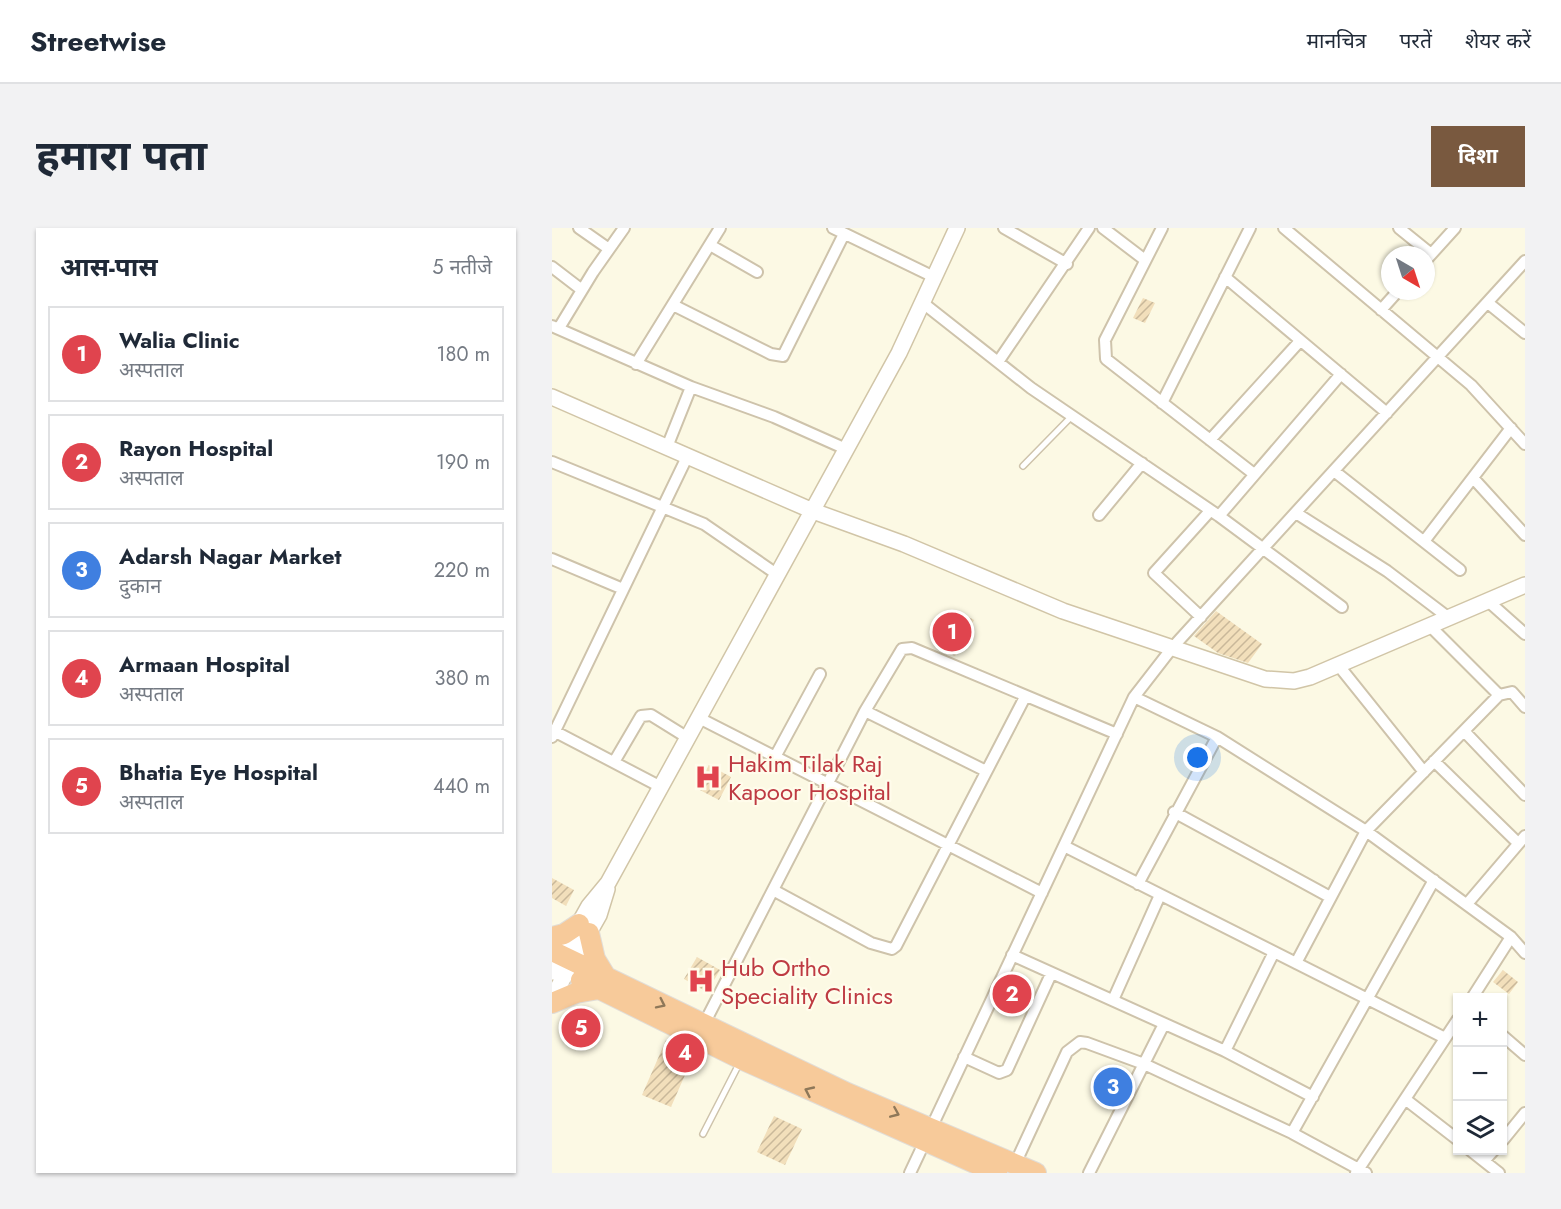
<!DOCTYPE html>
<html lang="hi">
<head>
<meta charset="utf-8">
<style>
	:root { --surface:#fff; --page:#f2f2f3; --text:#1f2937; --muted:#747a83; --line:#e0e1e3; --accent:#79593f }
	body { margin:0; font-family:Jost,"Noto Sans Devanagari",sans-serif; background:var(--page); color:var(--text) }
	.controls { position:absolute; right:18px; bottom:18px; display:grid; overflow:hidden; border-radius:0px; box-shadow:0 2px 4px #0004 }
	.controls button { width:54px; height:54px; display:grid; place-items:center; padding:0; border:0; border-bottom:2px solid var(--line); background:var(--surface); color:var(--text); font:30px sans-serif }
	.compass { position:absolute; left:829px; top:18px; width:54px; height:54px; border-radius:50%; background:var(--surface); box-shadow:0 2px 4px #0004; rotate:141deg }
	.you { position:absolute; left:646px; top:530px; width:21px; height:21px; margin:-15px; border:4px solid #fff; border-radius:50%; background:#1a73e8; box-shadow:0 0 0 9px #1a73e833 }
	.badge { display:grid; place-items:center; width:39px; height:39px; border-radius:50%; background:var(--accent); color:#fff; font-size:20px; font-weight:700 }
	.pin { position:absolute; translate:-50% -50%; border:3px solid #fff; box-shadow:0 2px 6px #0006 }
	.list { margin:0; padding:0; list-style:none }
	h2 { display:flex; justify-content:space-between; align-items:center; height:78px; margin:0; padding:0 24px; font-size:26px }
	h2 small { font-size:20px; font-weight:400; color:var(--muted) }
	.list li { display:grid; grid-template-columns:39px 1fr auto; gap:18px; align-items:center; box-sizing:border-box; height:96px; margin:0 12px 12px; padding:0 12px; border:2px solid var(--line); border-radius:0px }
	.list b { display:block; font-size:22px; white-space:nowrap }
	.list p { margin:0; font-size:20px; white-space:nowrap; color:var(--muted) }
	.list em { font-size:20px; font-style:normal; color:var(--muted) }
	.icon { flex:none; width:33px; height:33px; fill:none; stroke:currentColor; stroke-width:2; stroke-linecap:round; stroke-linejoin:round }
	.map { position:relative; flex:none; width:973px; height:945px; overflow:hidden; border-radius:0px }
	header { display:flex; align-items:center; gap:36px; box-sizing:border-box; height:84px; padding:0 30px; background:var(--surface); border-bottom:2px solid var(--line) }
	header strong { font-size:28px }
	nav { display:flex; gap:33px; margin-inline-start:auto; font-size:21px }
	.intro { display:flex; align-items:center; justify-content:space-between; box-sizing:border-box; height:144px; padding:0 36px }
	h1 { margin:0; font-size:42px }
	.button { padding:15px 27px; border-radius:0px; background:var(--accent); color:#fff; font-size:21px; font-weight:700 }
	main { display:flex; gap:36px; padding:0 36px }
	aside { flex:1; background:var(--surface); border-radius:0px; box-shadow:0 2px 4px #0004 }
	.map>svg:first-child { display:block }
	.building { fill:url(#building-hatch) }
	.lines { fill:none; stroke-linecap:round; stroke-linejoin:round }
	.lane-casing { stroke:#cec3ab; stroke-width:8 }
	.street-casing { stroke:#cec3ab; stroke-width:14 }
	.secondary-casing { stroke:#d1c5a7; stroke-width:18 }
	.highway-casing { stroke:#e1ddd7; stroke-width:22 }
	.lane { stroke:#fff; stroke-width:5 }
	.street { stroke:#fff; stroke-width:10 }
	.secondary { stroke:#fff; stroke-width:15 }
	.highway { stroke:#f7ca9a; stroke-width:20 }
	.oneway { stroke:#8f7859 }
	.labels { text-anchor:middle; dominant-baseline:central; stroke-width:4.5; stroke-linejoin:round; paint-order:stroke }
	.health-label { font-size:24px; fill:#be3a42; stroke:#fffceb; text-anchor:start }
</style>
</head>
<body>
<header>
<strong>Streetwise</strong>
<nav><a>मानचित्र</a><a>परतें</a><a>शेयर करें</a></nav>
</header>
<div class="intro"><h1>हमारा पता</h1><a class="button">दिशा</a></div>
<main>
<aside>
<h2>आस-पास<small>5 नतीजे</small></h2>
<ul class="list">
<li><span class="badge" style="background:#e0444e">1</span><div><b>Walia Clinic</b><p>अस्पताल</p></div><em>180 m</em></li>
<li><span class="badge" style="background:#e0444e">2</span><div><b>Rayon Hospital</b><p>अस्पताल</p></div><em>190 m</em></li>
<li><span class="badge" style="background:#3f7fe0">3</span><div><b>Adarsh Nagar Market</b><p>दुकान</p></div><em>220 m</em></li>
<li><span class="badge" style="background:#e0444e">4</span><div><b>Armaan Hospital</b><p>अस्पताल</p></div><em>380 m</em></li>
<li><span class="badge" style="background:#e0444e">5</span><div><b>Bhatia Eye Hospital</b><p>अस्पताल</p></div><em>440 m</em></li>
</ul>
</aside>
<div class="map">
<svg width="973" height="945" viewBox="0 0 973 945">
	<defs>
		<pattern id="building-hatch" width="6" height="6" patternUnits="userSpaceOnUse" patternTransform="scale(1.5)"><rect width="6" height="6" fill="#f2dfbb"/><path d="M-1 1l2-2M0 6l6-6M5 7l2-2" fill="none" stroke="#c9b89a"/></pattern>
	</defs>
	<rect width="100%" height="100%" fill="#fcf9e4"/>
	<!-- building -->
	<path class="building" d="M 591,70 L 603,75 L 593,95 L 581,90 Z
		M 403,382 L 422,392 L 403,428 L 384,419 Z
		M 664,383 L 710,416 L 696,435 L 666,425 L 642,408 Z
		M 157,537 L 179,549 L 167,572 L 144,560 Z
		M 0,650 L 22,662 L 14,678 L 0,670 Z
		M 145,729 L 168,742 L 155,764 L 132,751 Z
		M 951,742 L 966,754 L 957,766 L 941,754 Z
		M 457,758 L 480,769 L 474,783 L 450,772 Z
		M 27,789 L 43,797 L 30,822 L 14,814 Z
		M 114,812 L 143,824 L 119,879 L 90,867 Z
		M 222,888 L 250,901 L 233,937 L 205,924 Z"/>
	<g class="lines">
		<defs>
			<path id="lane" d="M 471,238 L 519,189
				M 151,906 L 187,836"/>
			<path id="street" d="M 27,0 L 57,21
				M 281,0 L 382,49
				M 452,0 L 515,36
				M 551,0 L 593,32
				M 610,0 L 553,112 L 554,131 L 702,246
				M 732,0 L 919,157 L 973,216
				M 847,0 L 879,26
				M 158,17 L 205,44
				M 874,32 L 903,0
				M 0,39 L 30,62
				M 673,49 L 835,185
				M 371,75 L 479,160 L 667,288 L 790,379
				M 936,75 L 973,105
				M 121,77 L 219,126 L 231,128 L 292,6
				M 829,82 L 846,63
				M 0,98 L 139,159 L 222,189 L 294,221
				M 7,100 L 41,44 L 72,0
				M 446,134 L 537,0
				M 84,136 L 168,0
				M 610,175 L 698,0
				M 658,212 L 748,113
				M 115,219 L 139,159
				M 0,234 L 152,296 L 226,347
				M 782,243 L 908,342
				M 922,251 L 973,307
				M 744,285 L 835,343 L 897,390
				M 547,287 L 590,235
				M 667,288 L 789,146
				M 873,312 L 959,200
				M 0,331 L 71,361
				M 936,373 L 973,406
				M 649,389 L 602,345 L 658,283
				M 878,398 L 947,467
				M 787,438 L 872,544
				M 582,469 L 665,509 L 814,603 L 959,709 L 973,725
				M 313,483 L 434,543
				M 147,490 L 490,665
				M 0,502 L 109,559
				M 912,503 L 973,567
				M 0,509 L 136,227
				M 223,529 L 268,446
				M 882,533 L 966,615
				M 62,534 L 89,488 L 99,487 L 136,510
				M 622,584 L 778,669
				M 512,618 L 893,810
				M 586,656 L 665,509
				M 221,662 L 319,715 L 340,721 L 344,718 L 473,469
				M 915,676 L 973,608
				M 460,727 L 673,823 L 761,869
				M 744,735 L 814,603 L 947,467 L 960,464 L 973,479
				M 920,770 L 959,709
				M 561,772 L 608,667
				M 152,796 L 313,483 L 350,421 L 360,420 L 565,506
				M 951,808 L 973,827
				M 673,823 L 722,724
				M 412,829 L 447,845 L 455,842 L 499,746
				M 853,871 L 906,912
				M 740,905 L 882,652
				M 951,912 L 973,885
				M 918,922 L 947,945
				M 932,933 L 942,922
				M 463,936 L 515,824 L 528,814 L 535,815 L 592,836 L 740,905 L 814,945
				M 358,945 L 582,469 L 620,420 L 973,33
				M 537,945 L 612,796
				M 804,945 L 906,791"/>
			<path id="secondary" d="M 0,169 L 261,283 L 352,316 L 511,383 L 713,451 L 742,453 L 758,449 L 973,357
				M 0,744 L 37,678 L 56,655 L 347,125 L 405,0
				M 0,770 L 47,687 L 55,661"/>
			<path id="highway" d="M 37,705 L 43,731 L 54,749
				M 0,709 L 12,706 L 27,696
				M 0,723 L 295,865 L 484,945
				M 29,752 L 189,831 L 445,945
				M 0,775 L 24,765 L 47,761"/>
		</defs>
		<!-- lane casing -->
		<use href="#lane" class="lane-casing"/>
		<!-- street casing -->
		<use href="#street" class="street-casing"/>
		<!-- secondary casing -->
		<use href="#secondary" class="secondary-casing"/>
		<!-- highway casing -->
		<use href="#highway" class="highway-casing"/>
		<!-- lane -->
		<use href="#lane" class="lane"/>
		<!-- street -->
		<use href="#street" class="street"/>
		<!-- secondary -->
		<use href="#secondary" class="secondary"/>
		<!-- highway -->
		<use href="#highway" class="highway"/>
	</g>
	<!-- one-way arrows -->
	<defs><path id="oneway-chevron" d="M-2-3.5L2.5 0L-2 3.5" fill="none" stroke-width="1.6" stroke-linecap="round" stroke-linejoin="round" transform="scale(1.5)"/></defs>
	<g class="oneway">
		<use href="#oneway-chevron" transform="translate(109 776) rotate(26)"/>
		<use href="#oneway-chevron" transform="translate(257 863) rotate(-155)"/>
		<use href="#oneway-chevron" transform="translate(343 885) rotate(23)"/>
	</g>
	<!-- icons -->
	<defs>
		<symbol id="hospital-bare" viewBox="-9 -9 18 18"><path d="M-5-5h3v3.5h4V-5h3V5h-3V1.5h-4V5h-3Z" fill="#e0444e" stroke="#fffceb" stroke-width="2.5" paint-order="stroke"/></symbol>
	</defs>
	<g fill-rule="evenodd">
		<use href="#hospital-bare" x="137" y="530" width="38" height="38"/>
		<use href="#hospital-bare" x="130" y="734" width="38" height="38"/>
	</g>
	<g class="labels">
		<!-- health labels -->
		<g class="health-label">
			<text x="176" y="535">Hakim Tilak Raj<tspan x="176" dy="28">Kapoor Hospital</tspan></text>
			<text x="169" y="739">Hub Ortho<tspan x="169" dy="28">Speciality Clinics</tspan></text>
		</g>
	</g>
</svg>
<div class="controls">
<button>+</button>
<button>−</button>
<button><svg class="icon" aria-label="layers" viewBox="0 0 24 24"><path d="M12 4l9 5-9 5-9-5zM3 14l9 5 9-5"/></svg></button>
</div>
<svg class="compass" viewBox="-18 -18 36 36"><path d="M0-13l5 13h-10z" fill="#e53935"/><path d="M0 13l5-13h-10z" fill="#747a83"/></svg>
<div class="you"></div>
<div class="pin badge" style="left:400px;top:404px;background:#e0444e">1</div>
<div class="pin badge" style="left:460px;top:766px;background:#e0444e">2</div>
<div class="pin badge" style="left:561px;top:859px;background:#3f7fe0">3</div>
<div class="pin badge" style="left:133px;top:825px;background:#e0444e">4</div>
<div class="pin badge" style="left:29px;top:800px;background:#e0444e">5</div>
</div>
</main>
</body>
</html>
